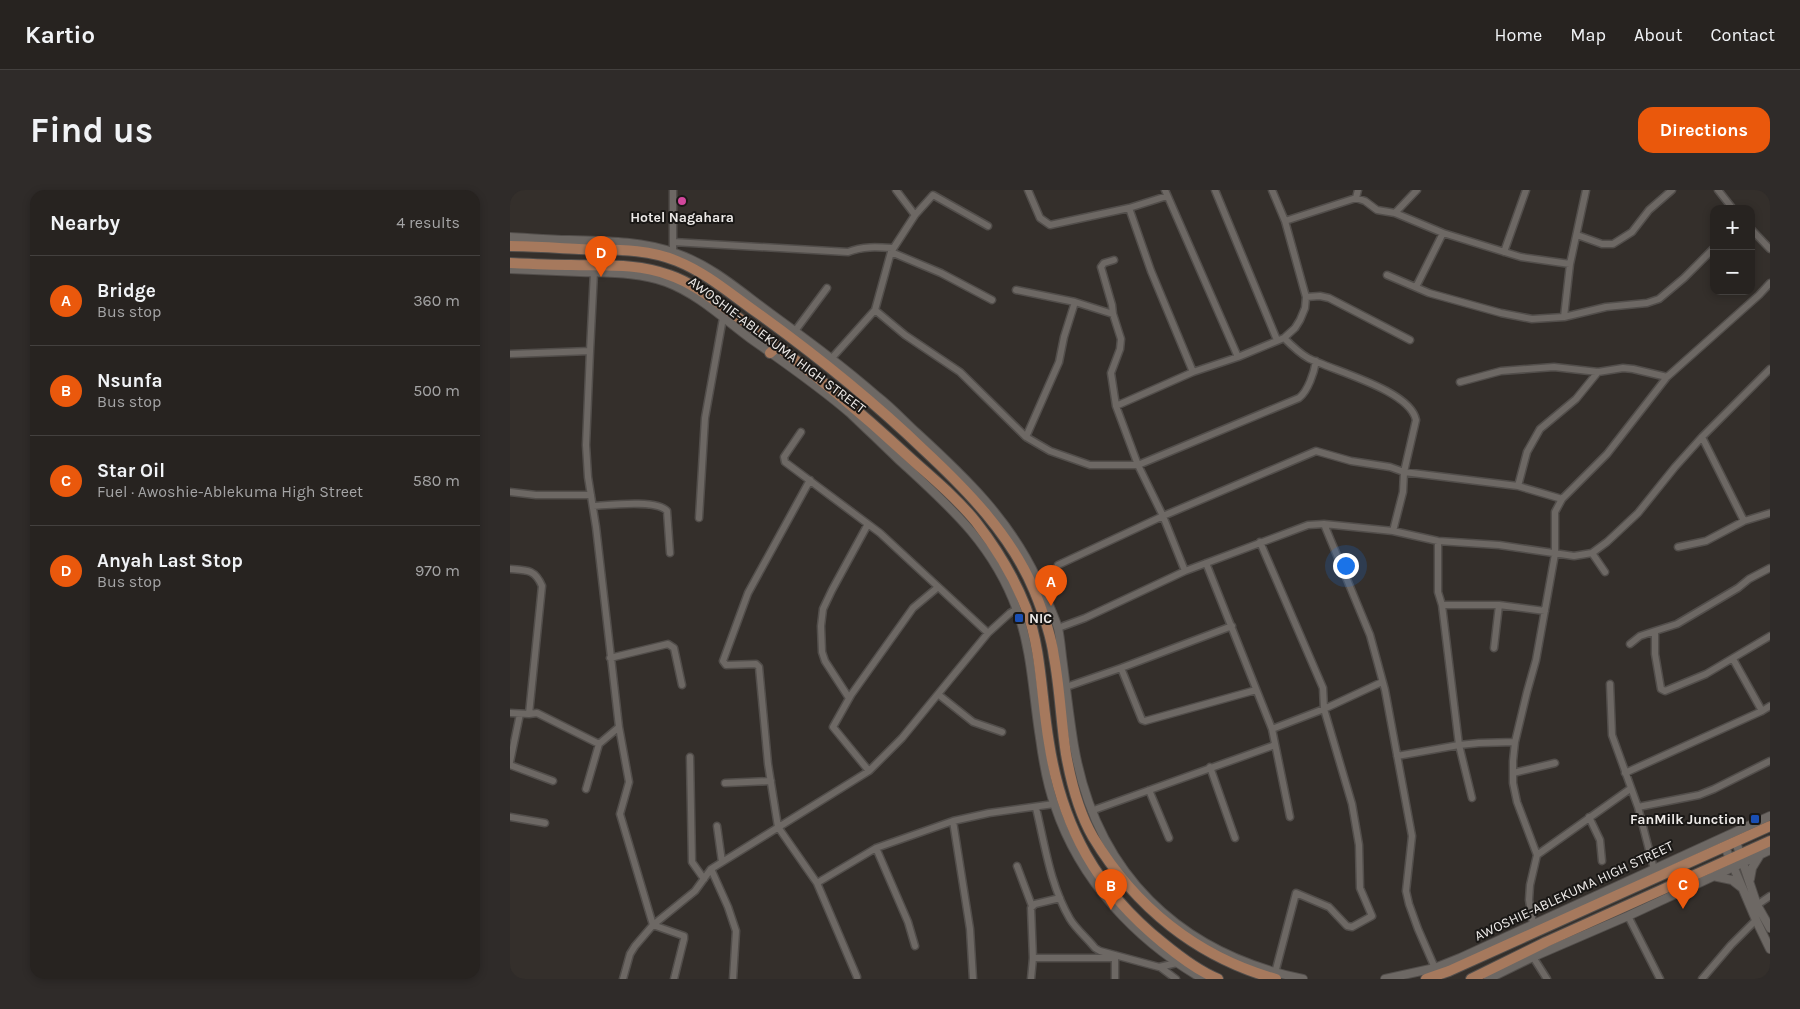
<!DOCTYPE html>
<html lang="en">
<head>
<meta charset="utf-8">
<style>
	:root { --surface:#272320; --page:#2f2b29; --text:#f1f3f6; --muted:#a4a4a5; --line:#43403e; --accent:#ea580c }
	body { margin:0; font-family:Karla,sans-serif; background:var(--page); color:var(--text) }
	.controls { position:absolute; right:15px; top:15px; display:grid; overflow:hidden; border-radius:10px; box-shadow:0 2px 8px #0003 }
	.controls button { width:45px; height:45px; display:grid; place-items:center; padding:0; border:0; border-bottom:1px solid var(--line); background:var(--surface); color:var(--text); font:25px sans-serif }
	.you { position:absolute; left:835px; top:375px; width:18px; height:18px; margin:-12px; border:4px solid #fff; border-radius:50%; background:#1a73e8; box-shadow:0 0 0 8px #1a73e833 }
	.badge { display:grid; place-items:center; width:32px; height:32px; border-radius:50%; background:var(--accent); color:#fff; font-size:16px; font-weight:700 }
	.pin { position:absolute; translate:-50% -41px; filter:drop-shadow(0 1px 2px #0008) }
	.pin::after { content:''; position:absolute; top:26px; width:18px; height:15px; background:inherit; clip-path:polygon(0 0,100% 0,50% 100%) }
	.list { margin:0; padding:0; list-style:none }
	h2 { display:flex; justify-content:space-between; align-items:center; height:65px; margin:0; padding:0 20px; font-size:21px }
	h2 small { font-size:16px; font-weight:400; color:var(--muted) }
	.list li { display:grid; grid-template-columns:32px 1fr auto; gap:15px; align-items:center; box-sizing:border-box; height:90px; padding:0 20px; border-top:1px solid var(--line) }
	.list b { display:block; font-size:19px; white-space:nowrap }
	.list p { margin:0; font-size:16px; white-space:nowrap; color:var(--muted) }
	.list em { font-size:16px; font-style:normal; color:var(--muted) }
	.map { position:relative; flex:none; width:1260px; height:789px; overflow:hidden; border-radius:15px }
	header { display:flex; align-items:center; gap:30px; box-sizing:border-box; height:70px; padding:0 25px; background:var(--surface); border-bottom:1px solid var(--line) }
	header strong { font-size:24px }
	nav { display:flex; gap:28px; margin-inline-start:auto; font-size:18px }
	.intro { display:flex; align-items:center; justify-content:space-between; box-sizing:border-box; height:120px; padding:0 30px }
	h1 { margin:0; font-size:35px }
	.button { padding:12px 22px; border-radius:15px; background:var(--accent); color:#fff; font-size:18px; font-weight:700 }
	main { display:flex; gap:30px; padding:0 30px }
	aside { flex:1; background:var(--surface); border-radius:15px; box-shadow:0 2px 8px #0003 }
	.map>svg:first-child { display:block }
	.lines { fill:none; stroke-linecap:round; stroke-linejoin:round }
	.minor-casing { stroke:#524e4b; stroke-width:9 }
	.tertiary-casing { stroke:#524e4b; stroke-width:10 }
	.primary-casing { stroke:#524e4b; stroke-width:12 }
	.minor { stroke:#6d6864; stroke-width:6 }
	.tertiary { stroke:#6d6864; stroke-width:8 }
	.primary { stroke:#a6795d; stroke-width:10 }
	.hotel-dot { fill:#d1479c; stroke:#1a1816; stroke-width:2 }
	.transit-dot { fill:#1a4fb4; stroke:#1a1816; stroke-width:2 }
	.labels { text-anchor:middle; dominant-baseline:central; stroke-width:4; stroke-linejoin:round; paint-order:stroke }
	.poi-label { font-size:14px; font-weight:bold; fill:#edeae8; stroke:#1a1816 }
	.street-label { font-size:14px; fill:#edeae8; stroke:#1a1816 }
</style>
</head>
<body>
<header>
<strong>Kartio</strong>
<nav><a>Home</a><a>Map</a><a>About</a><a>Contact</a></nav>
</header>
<div class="intro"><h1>Find us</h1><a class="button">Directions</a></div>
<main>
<aside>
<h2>Nearby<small>4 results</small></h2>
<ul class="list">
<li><span class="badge">A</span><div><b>Bridge</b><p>Bus stop</p></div><em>360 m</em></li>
<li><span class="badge">B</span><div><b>Nsunfa</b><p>Bus stop</p></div><em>500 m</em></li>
<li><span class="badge">C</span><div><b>Star Oil</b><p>Fuel · Awoshie-Ablekuma High Street</p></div><em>580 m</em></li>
<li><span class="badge">D</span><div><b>Anyah Last Stop</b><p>Bus stop</p></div><em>970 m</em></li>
</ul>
</aside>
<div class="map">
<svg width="1260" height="789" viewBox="0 0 1260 789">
	<rect width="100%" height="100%" fill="#342f2b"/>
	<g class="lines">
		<defs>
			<path id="minor" d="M 163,0 L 163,62
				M 386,0 L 405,25
				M 518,0 L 530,28 L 540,35 L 619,18 L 657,6
				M 655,0 L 728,167
				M 705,0 L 767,150
				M 1208,0 L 1223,19
				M 846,8 L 848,0
				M 619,18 L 641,81 L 683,182
				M 885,23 L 907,0
				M 775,31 L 846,8 L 855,11 L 867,20 L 885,23 L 933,43 L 1011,67 L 1060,74
				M 1241,39 L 1260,59
				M 1067,45 L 1092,54 L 1103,54 L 1122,42 L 1139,20 L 1162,0
				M 163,52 L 338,62 C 353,56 367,57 383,58
				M 381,62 L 431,83 L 482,110
				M 994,62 L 1016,0
				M 604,70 L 594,73 L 591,77 L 602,115 L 603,124 L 611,149 L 610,159 L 601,183 L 606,216 L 628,275 L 653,326 L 675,381
				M 877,85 L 919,103 L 991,123 L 1022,129 L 1054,127 L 1096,117 L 1137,113 L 1149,109 L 1174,88 L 1204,58
				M 906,97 L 933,43
				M 506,100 L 565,112 L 603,124
				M 796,107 L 810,106 L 819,108 L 900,150
				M 365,120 L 395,145 L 450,182 L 516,247 L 540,261 L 580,275 L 628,275 L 789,208 C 798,201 804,183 806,171
				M 1054,127 L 1060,74 L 1076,0
				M 285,141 L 317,98
				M 774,148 C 782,156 789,163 798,168 C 824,181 900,200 906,230 L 894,282 L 893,302 L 883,341
				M 0,164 L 80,161 L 84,82
				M 321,169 L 365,120 L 381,62 L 405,25 L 423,5 L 478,36
				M 950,192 L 991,181 L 1044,177 L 1088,182 L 1113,178 L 1123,179 L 1157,187
				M 606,216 L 683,182 L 728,167 L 774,148 L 785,138 L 790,130 L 795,118 L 796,107 L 775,31 L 762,0
				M 291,242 L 276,264 L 274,267 L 275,272 L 370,343 L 478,443
				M 516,247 L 549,172 L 554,147 L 565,112
				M 1192,247 L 1234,331
				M 300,290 L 238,403 L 213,471 L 216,475 L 246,474 L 249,477 L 258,574 L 268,637 L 307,693 L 347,787
				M 1008,296 L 1017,262 L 1030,239 L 1066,209 L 1088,182
				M 0,302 L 26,305 L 81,305
				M 83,316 C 99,315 147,309 157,321 L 160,363
				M 189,328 L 195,228 L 213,128
				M 814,334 L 860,445 L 875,500 L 902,646 L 896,701 L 899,714 L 908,739 L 925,778
				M 928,351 L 928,402 L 932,415 L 949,555 L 962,608
				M 750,352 L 813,498 L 814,519 L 842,614 L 849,655 L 850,698 L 862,726 L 842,737 L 837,736 L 819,717 L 786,703 L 765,783
				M 1168,357 L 1196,351 L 1234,331 L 1260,323
				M 1082,363 L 1095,382
				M 696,373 L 762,539 L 780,627
				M 548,375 L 653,326 L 806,261 L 841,271 L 880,277 L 894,282 L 1008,296 L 1052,309
				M 1260,378 L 1239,389 L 1228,398 L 1167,434 L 1145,441 L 1145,464 L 1151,499 L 1155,501 L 1196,484 L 1260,446
				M 0,379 C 16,380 25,379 32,396 L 19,524
				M 932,415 L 989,415 L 1035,421
				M 548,438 L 575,428 L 675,381 L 798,335 L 814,334 L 883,341 L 928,351 L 989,355 L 1064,366 L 1082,363 L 1097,352 L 1128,323 L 1165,277 L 1192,247 L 1260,179
				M 1120,454 L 1130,446 L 1145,441
				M 984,458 L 989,415
				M 100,468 L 158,454 L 164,458 L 172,495
				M 1223,469 L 1252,521
				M 611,478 L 632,530 L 635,531 L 746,500
				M 1100,494 L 1102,545 L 1128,617 L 1144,679
				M 556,497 L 611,478 L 722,436
				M 429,505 L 463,532 L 492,542
				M 339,508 L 315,471 L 312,462 L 311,436 L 313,419 L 322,400 L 358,334
				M 0,523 L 19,524 L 27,523 L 89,554 L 109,537 L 86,337 L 78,287 L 76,255 L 80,161
				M 109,537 L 119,592 L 110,624 L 143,735 L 174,746 L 174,749 L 164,789
				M 762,539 L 814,519 L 872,492
				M 887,566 L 949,555 L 969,553 L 1005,552
				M 180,567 L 182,672 L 194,689
				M 0,572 L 10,524
				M 0,575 L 43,591
				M 700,577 L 725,648
				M 359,581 L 323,537 L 341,505 L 403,418 L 427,398
				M 1003,583 L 1045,573
				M 1115,583 L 1252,521 L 1260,516
				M 215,593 L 261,591
				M 76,599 L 89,554
				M 639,600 L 659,648
				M 1128,617 L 1189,605 L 1204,599 L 1260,571
				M 526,618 C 535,655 540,695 560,729 C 566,739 577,748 585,758 L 590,761 L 649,777 L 667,773
				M 581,621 L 765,555
				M 0,627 L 35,633
				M 1079,627 L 1090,650 L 1092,671
				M 443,631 L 460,739 L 463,789
				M 207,636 L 212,672
				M 366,658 L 398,732 L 405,756
				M 1027,665 L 1120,599
				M 507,676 L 522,716
				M 201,679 L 218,717 L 226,741 L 223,789
				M 307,693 L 366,658 L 443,631 L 479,623 L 544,614
				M 1247,715 L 1260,706
				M 1118,726 L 1150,789
				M 1023,734 L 1019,710 L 1020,695 L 1027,665 L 1007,612 L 1003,593 L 1003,571 L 1005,552 L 1017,502 L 1026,470 L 1045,364 L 1045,322 L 1052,309 L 1097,264 L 1157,187 L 1249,105 L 1260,93
				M 605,765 L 605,789
				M 1023,767 L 1037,789
				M 523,768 L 605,768
				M 650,777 L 666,789
				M 113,789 L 120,764 L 125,756 L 143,735 L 185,701 L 201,679 L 359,581 L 392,548 L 478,443 L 500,423 L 507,419
				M 521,789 L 523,768 L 521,718 L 525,714 L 550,708
				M 1192,789 L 1221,755 L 1246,730"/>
			<path id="tertiary" d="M 0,47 C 20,48 40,50 59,50 C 94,51 132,51 165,63 C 201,75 230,101 260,123 C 297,150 334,177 368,207 C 382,218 394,231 407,243 C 455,287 499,329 527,389 C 534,404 543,422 548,438 C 550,447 551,458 552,467 C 556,497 559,526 564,556 C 586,683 668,763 793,789
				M 0,79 C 23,80 47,81 70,82 C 99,83 129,82 156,92 C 188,104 214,129 241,149 C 275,173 310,197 341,224 C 357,239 372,254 388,269 C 438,315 483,353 507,420 C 522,461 523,505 530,548 C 533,570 537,595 545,616 C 570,691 626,750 693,789
				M 1226,652 L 1247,715 L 1260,738
				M 1215,657 L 1246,730 L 1260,759
				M 1203,686 L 1222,690 L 1231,697
				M 1240,689 L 1242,678 L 1250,665
				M 875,789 L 925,778 L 950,768 L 1260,626
				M 978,789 L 1023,767 L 1118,726 L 1260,660"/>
			<path id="primary" d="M 0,56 C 23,56 46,58 69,59 C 102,60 136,58 167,71 C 197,83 223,106 249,124 C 307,166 362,210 414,260 C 457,300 501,345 524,400 C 533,422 541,444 544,467 C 550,499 551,532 556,564 C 561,592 569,623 583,647 C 625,717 687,767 766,789
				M 0,73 C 20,74 40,75 61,75 C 93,76 127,73 159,85 C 186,94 210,115 233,131 C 292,173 346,218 399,267 C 422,288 447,308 466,332 C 487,359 504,387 516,418 C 532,462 531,507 539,553 C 552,637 587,700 653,753 C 670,767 688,781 708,789
				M 260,163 L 268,156
				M 916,789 L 939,781 L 1260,636
				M 961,789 L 1036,752 L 1260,651"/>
		</defs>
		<!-- minor casing -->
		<use href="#minor" class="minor-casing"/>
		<!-- tertiary casing -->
		<use href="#tertiary" class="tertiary-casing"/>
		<!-- primary casing -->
		<use href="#primary" class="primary-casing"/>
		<!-- minor -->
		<use href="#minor" class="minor"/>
		<!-- tertiary -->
		<use href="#tertiary" class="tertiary"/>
		<!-- primary -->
		<use href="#primary" class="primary"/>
	</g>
	<!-- markers -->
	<circle class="hotel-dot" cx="172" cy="11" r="5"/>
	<g class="transit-dot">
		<rect x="504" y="423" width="10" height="10" rx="2.5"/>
		<rect x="1240" y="624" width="10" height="10" rx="2.5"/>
	</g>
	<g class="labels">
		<!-- poi labels -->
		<g class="poi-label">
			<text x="172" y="27">Hotel Nagahara</text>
			<text x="519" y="428" text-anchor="start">NIC</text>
			<text x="1235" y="629" text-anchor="end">FanMilk Junction</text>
		</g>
		<!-- street labels -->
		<g class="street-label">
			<text transform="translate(267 155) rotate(37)">AWOSHIE-ABLEKUMA HIGH STREET</text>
			<text transform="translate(1064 701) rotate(-25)">AWOSHIE-ABLEKUMA HIGH STREET</text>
		</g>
	</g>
</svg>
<div class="controls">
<button>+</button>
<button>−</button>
</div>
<div class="you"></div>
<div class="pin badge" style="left:541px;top:416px">A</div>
<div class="pin badge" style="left:601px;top:720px">B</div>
<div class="pin badge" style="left:1173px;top:719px">C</div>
<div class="pin badge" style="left:91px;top:87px">D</div>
</div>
</main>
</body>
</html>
